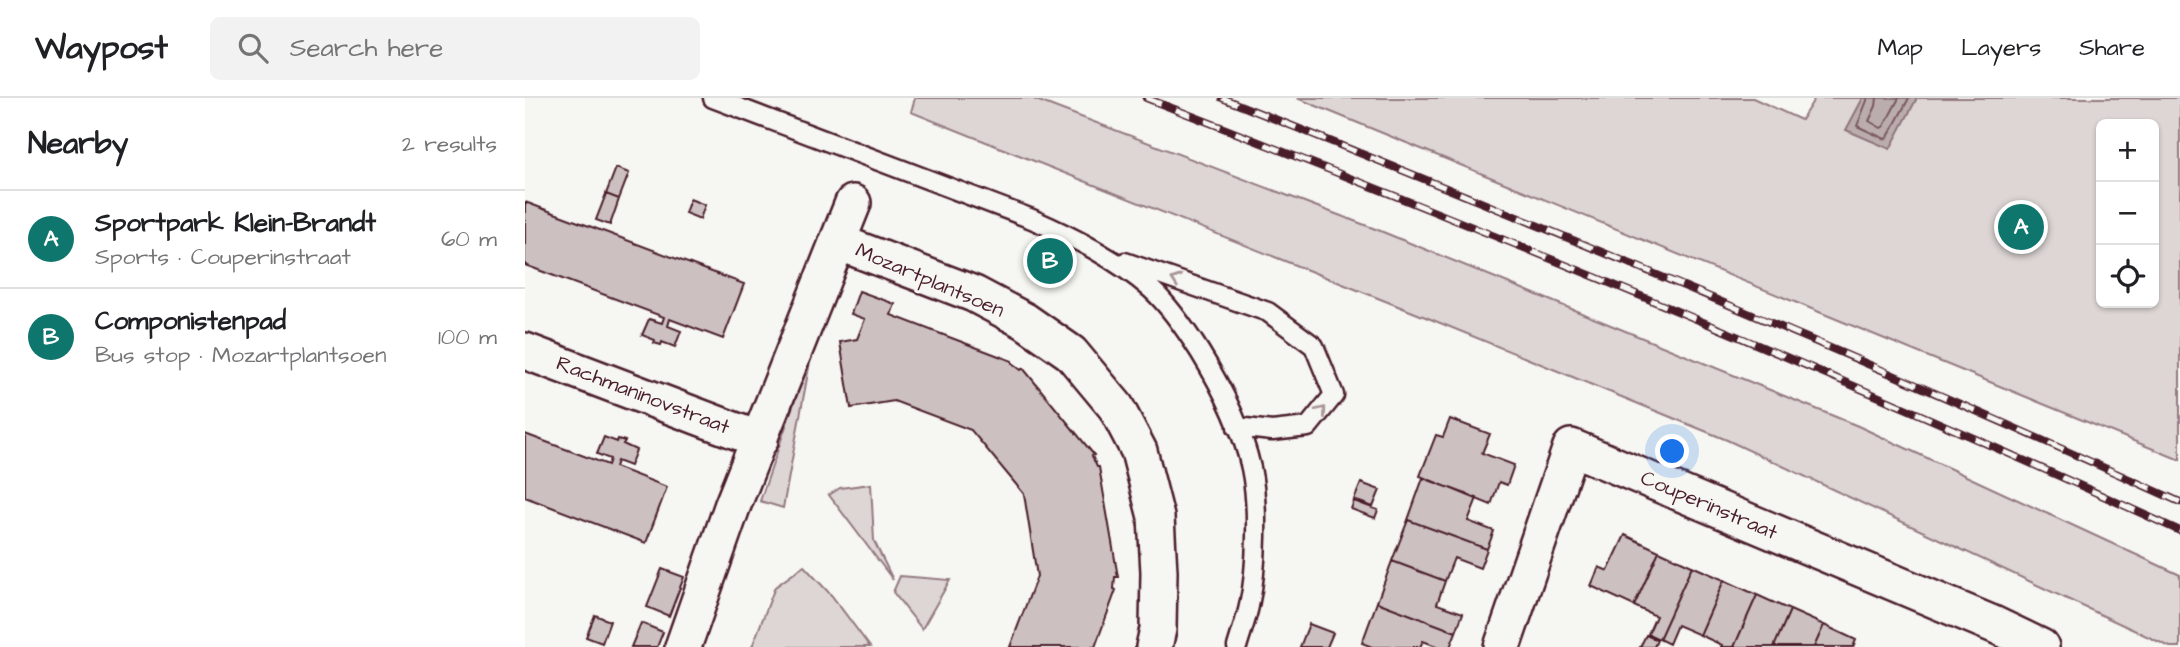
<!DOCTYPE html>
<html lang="en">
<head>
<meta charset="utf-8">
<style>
	:root { --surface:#fff; --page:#f2f2f2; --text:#202124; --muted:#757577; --line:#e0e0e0; --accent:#0f766e }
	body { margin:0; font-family:"Architects Daughter",sans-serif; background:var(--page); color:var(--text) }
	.controls { position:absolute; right:21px; top:21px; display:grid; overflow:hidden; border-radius:10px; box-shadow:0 2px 5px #0004 }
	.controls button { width:63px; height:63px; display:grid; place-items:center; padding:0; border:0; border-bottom:2px solid var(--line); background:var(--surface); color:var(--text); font:35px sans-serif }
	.you { position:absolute; left:1148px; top:354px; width:24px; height:24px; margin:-18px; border:5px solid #fff; border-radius:50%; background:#1a73e8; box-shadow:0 0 0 10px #1a73e833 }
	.badge { display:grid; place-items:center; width:46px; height:46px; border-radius:50%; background:var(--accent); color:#fff; font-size:23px; font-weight:700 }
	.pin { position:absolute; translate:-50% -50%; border:4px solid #fff; box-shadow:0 2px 7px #0006 }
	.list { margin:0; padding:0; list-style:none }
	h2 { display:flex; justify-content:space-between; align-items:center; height:91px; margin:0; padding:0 28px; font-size:30px }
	h2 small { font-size:23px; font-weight:400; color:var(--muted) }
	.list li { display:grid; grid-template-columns:46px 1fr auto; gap:21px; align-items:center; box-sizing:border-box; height:98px; padding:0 28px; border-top:2px solid var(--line) }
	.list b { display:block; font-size:26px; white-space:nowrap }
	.list p { margin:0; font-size:23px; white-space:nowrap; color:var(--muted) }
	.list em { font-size:23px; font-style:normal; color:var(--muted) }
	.icon { flex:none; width:38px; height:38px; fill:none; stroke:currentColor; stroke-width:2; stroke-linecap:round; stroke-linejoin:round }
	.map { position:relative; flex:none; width:1655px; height:549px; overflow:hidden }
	header { display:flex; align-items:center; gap:42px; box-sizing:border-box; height:98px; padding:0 35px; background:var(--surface); border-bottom:2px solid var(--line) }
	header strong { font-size:33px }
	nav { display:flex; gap:38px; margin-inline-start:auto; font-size:24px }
	.search { width:490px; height:63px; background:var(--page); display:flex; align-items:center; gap:18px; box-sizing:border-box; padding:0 24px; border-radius:10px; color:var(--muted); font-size:26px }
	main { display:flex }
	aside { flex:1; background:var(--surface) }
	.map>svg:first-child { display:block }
	.green { fill:#ddd6d5; stroke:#947a80; stroke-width:2; fill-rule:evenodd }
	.water { fill:#bbadae; stroke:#8e747a; stroke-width:2 }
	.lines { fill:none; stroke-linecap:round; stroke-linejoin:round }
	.shore { stroke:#77585f; stroke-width:2 }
	.building { fill:#ccc1c0; stroke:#4a1f2b; stroke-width:2 }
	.service-casing { stroke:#4a1f2b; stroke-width:23 }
	.minor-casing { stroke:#4a1f2b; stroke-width:40 }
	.service { stroke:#f6f6f2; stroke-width:18 }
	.minor { stroke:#f6f6f2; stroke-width:35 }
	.rail-casing { stroke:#4a1f2b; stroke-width:8 }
	.rail { stroke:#f6f6f2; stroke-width:5; stroke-dasharray:16; stroke-linecap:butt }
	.oneway { stroke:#a99598 }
	.labels { text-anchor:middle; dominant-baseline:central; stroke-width:6; stroke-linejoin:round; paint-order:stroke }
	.street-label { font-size:21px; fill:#4a1f2b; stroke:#f6f6f2 }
</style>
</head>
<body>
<header>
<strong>Waypost</strong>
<div class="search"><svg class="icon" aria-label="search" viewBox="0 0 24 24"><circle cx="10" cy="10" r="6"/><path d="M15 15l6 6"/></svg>Search here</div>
<nav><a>Map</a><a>Layers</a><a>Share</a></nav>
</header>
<main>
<aside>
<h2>Nearby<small>2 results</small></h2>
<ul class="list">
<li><span class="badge">A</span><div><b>Sportpark Klein-Brandt</b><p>Sports · Couperinstraat</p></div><em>60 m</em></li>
<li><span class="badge">B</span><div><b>Componistenpad</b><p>Bus stop · Mozartplantsoen</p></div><em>100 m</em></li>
</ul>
</aside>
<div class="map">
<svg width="1655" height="549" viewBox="0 0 1655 549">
	<rect width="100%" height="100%" fill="#f6f6f2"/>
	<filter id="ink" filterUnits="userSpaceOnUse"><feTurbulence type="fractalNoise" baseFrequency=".0143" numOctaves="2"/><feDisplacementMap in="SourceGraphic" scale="14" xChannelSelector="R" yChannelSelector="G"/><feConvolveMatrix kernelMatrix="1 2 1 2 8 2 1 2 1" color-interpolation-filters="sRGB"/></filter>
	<g filter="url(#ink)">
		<!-- green -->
		<path class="green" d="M 390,0 L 506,0 L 853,132 L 1333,328 L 1655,477 L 1655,549 L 1645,549 L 1202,342 L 903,220 L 386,14 Z
			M 772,0 L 1228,0 L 1276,22 L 1290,0 L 1655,0 L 1655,362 ZM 1576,26 L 1629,26 L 1629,205 L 1576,205 Z
			M 287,253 L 258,410 L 235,403 Z
			M 346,386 L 349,443 L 368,482 L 304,397 L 315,390 Z
			M 279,468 L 307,498 L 345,549 L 227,549 L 250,489 Z
			M 375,478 L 425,482 L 397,531 L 368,494 Z"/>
		<!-- water -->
		<path class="water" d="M 1338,0 L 1392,0 L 1365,51 L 1321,32 Z"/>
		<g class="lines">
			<!-- shore -->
			<path class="shore" d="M 1343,0 L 1332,28 L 1360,41 L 1363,39 L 1384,0
				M 1352,0 L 1351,8 L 1344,23 L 1356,30 L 1359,28 L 1374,0"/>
		</g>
		<!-- building -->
		<path class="building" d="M 91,70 L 104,75 L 94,101 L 81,96 Z
			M 81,96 L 94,101 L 85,127 L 71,122 Z
			M 165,101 L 180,107 L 175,121 L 160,115 Z
			M 0,104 L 219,186 L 198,241 L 145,221 L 143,228 L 156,233 L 150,249 L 137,244 L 136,247 L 129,245 L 130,242 L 117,237 L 124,221 L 137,225 L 139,219 L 0,167 Z
			M 334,193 L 370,206 L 366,217 L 487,263 L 487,265 L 496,272 L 498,270 L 569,357 L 567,358 L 572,369 L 574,369 L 593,479 L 590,479 L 589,491 L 591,492 L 570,549 L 485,549 L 512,478 L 499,396 L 446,332 L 369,303 L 326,310 L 315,244 L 332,241 L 340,221 L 326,216 Z
			M 925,321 L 965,336 L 957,355 L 989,367 L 982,387 L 974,384 L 966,407 L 895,378 L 911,337 L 918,339 Z
			M 0,336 L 83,367 L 85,361 L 72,356 L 79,339 L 92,344 L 93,341 L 100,343 L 98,346 L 111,352 L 105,368 L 92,363 L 90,369 L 142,389 L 121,445 L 0,399 Z
			M 898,380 L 952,400 L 943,423 L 969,433 L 962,451 L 883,422 Z
			M 836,385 L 855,392 L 848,409 L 829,402 Z
			M 829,403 L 853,412 L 850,420 L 826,411 Z
			M 883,422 L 962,451 L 955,470 L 929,460 L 920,483 L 867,463 Z
			M 1100,437 L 1134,453 L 1109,508 L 1066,488 L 1074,469 L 1083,473 Z
			M 1134,453 L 1167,468 L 1134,541 L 1123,536 L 1131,518 L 1109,508 Z
			M 867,463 L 920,483 L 912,506 L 938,515 L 931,534 L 852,504 Z
			M 1167,468 L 1199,482 L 1175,537 L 1152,527 L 1144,546 L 1134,541 Z
			M 137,471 L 159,479 L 144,518 L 122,509 Z
			M 1199,482 L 1232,497 L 1209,549 L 1196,549 L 1197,547 L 1175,537 Z
			M 1232,497 L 1265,512 L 1249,549 L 1209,549 Z
			M 852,504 L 931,534 L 925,549 L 914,549 L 898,543 L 895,549 L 847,549 L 837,545 Z
			M 1265,512 L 1299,527 L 1289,549 L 1249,549 Z
			M 70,517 L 85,523 L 77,545 L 61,539 Z
			M 116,525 L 138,534 L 132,549 L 106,549 Z
			M 784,526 L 808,535 L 802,549 L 775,549 Z
			M 1299,527 L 1331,542 L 1328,549 L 1289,549 Z
			M 1121,537 L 1132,542 L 1129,549 L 1115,549 Z"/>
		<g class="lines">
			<defs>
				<path id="service" d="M 188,0 L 507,121 C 550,140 590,160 626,191 C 645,208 661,232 675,254 C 696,288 717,330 726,370 C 734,407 732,472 724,508 C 721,522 716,535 712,549
					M 600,164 L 743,214 L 789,248 L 809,297 L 783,329 L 747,333 L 712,329"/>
				<path id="minor" d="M 313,144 L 449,196 L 500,223 L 546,255 L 591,309 L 614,353 L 631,419 L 634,474 L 633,531 L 629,549
					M 0,253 L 235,342
					M 158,549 L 207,409 L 328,105
					M 977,549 L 1046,349 L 1470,527 L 1516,549"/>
			</defs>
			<!-- service casing -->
			<use href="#service" class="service-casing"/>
			<!-- minor casing -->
			<use href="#minor" class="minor-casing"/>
			<!-- service -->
			<use href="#service" class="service"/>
			<!-- minor -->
			<use href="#minor" class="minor"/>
			<defs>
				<path id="rail" d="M 621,0 C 970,135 1316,277 1655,433
					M 697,0 C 1019,128 1339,260 1655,404"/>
			</defs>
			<!-- rail casing -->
			<use href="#rail" class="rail-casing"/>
			<!-- rail -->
			<use href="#rail" class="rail"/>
		</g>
		<!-- one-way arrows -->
		<defs><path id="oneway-chevron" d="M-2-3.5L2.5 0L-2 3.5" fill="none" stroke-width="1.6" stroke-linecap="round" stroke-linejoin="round" transform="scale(1.75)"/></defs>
		<g class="oneway">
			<use href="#oneway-chevron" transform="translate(651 182) rotate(-161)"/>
			<use href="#oneway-chevron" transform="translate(797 313) rotate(-50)"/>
		</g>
	</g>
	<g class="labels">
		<!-- street labels -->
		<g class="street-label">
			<text transform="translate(405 182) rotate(23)">Mozartplantsoen</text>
			<text transform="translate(118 297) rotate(21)">Rachmaninovstraat</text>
			<text transform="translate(1184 407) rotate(23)">Couperinstraat</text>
		</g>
	</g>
</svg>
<div class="controls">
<button>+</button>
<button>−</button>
<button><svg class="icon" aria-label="locate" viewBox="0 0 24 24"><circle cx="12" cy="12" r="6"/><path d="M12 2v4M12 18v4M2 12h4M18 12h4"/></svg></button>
</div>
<div class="you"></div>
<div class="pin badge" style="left:1496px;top:129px">A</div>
<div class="pin badge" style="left:525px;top:163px">B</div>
</div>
</main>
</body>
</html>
